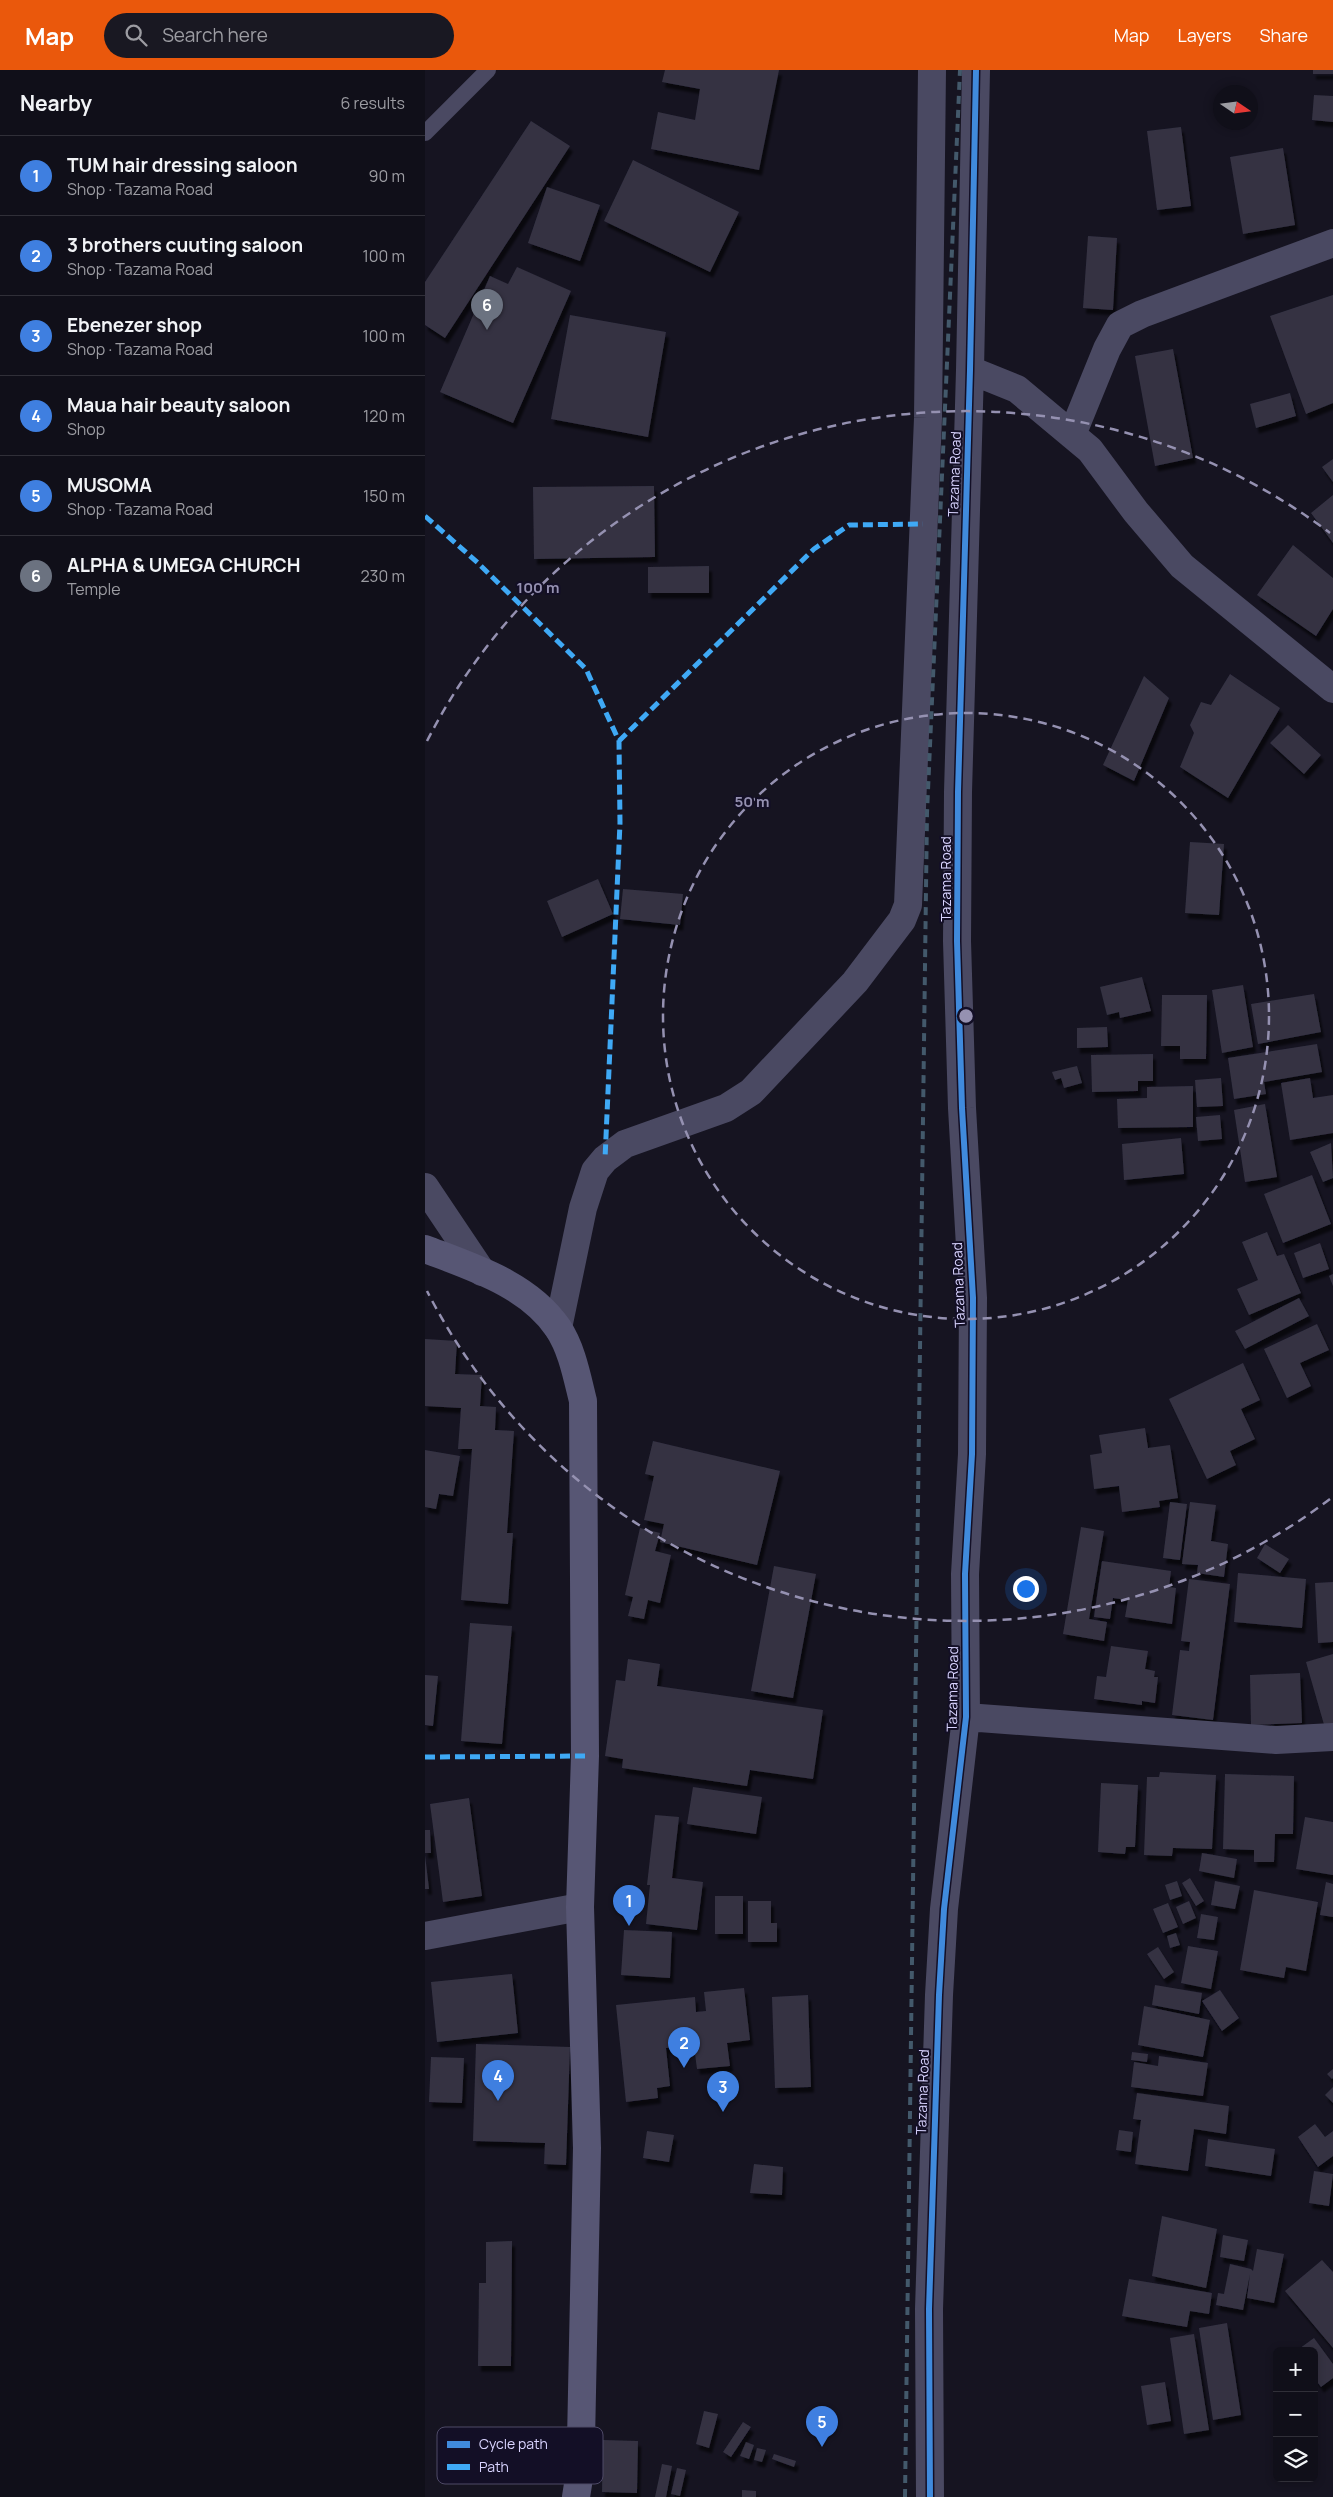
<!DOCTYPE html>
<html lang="en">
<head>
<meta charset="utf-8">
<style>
	:root { --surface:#100f19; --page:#191822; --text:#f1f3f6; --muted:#9c9ca2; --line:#302f38; --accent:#ea580c }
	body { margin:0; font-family:Manrope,sans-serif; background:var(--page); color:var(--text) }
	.controls { position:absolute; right:15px; bottom:15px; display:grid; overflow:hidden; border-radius:8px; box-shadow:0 2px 8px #0003 }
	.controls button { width:45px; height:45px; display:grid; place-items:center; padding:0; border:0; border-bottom:1px solid var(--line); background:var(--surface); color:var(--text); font:25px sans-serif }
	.compass { position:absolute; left:788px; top:15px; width:45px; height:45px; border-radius:50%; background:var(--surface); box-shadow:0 2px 8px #0003; rotate:103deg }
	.you { position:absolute; left:600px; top:1518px; width:18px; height:18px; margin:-12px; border:4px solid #fff; border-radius:50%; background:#1a73e8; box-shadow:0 0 0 8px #1a73e833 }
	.badge { display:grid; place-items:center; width:32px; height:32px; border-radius:50%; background:var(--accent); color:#fff; font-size:16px; font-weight:700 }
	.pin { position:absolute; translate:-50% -41px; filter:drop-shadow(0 1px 2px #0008) }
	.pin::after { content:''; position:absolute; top:26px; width:18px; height:15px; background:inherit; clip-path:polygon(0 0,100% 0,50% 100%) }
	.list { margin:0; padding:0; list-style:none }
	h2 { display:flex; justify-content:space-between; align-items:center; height:65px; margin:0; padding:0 20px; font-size:21px }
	h2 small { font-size:16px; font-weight:400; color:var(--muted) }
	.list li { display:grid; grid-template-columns:32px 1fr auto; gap:15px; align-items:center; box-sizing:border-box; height:80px; padding:0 20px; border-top:1px solid var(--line) }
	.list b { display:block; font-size:19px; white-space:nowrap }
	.list p { margin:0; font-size:16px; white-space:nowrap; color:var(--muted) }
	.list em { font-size:16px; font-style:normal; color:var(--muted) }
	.icon { flex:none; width:28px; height:28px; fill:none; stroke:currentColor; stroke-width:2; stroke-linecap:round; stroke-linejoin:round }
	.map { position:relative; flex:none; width:908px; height:2427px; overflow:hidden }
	header { display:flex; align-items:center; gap:30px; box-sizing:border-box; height:70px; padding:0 25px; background:var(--accent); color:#fff }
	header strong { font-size:24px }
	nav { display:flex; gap:28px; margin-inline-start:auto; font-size:18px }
	.search { width:350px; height:45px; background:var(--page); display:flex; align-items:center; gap:12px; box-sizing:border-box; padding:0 18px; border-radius:28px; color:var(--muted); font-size:19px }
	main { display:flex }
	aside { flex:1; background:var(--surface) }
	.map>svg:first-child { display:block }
	.building { fill:#343243; filter:url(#shadow) }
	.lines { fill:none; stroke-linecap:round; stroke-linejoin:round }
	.lane { stroke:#4a4962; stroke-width:16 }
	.street { stroke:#4a4962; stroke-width:28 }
	.secondary { stroke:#575674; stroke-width:28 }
	.rail { stroke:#43596b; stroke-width:4; stroke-dasharray:8 6; stroke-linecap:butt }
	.quiet { stroke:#3fa9f5; stroke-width:5; stroke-dasharray:10 5; stroke-linecap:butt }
	.cycleway-casing { stroke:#130f26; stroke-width:9 }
	.cycleway { stroke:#408adc; stroke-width:6 }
	.ring { fill:none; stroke:#9591b1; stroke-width:2.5; stroke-dasharray:9 6 }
	.labels { text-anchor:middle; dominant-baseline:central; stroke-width:4; stroke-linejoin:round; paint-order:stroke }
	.street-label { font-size:14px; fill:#d9d4ff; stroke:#130f26 }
	.key { fill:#130f26; stroke:#4e4a67; stroke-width:1 }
	.key-label { font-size:14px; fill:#d9d4ff }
	.centre { fill:#9591b1; stroke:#130f26; stroke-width:2.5 }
	.ring-label { font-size:15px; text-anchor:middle; font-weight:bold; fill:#9591b1; stroke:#130f26; stroke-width:4; stroke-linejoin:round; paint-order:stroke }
</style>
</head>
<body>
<header>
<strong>Map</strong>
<div class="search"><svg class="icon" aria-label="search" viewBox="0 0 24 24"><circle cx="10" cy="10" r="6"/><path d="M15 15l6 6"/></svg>Search here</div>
<nav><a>Map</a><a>Layers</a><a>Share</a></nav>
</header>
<main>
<aside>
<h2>Nearby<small>6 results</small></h2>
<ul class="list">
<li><span class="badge" style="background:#3f7fe0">1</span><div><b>TUM hair dressing saloon</b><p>Shop · Tazama Road</p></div><em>90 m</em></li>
<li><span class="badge" style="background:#3f7fe0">2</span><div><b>3 brothers cuuting saloon</b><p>Shop · Tazama Road</p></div><em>100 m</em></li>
<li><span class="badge" style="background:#3f7fe0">3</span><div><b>Ebenezer shop</b><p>Shop · Tazama Road</p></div><em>100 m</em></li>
<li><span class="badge" style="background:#3f7fe0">4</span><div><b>Maua hair beauty saloon</b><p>Shop</p></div><em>120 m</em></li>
<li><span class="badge" style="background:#3f7fe0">5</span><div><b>MUSOMA</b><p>Shop · Tazama Road</p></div><em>150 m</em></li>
<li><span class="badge" style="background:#6b7280">6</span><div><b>ALPHA &amp; UMEGA CHURCH</b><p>Temple</p></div><em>230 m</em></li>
</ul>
</aside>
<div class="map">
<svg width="908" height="2427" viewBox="0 0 908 2427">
	<defs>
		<filter id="shadow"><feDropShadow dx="3" dy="5.5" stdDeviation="1" flood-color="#0009"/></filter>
	</defs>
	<rect width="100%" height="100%" fill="#161421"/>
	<!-- building -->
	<path class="building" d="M 240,0 L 354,0 L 334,100 L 226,79 L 233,42 L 270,50 L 275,19 L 237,12 Z
		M 888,0 L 908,0 L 908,4 L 888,4 Z
		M 889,25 L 908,26 L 908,52 L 887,50 Z
		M 106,51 L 145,76 L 20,268 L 0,255 L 0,212 Z
		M 756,57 L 766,136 L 732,140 L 722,61 Z
		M 858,78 L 870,155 L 818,164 L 805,87 Z
		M 208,90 L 314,142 L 285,202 L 179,151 Z
		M 122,117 L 175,135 L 155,191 L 103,173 Z
		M 663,166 L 692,168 L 688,240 L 658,238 Z
		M 92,197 L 146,221 L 88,353 L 15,322 L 65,206 L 83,214 Z
		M 908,225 L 908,333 L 881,344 L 845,246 Z
		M 145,245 L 241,262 L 223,367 L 126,349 Z
		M 748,279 L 768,388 L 730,396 L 710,286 Z
		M 865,323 L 871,346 L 831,358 L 825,334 Z
		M 908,389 L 908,412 L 897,397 Z
		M 229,416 L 230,487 L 109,489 L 108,417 Z
		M 908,425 L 908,473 L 886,443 Z
		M 868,475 L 908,508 L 908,539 L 891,566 L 832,525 Z
		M 284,496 L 284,523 L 223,523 L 223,497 Z
		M 805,604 L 855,638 L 803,728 L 755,697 L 769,663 L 765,655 L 776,632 L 786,635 Z
		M 719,606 L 744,628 L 709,711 L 678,695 Z
		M 863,655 L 896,685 L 879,704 L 845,673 Z
		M 765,772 L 799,774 L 794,845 L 760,843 Z
		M 173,809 L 188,844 L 137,867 L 122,831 Z
		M 198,819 L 258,824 L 255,855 L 195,849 Z
		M 717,907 L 726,941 L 695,948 L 694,942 L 682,945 L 675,917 Z
		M 818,915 L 828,977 L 797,983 L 787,920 Z
		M 889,924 L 896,962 L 833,974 L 826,934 Z
		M 737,925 L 782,925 L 781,989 L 755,989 L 755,976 L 736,976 Z
		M 682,957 L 683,977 L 652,978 L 652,958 Z
		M 892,974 L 897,1002 L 839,1012 L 841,1024 L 809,1029 L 803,988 Z
		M 728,984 L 728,1011 L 713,1011 L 713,1021 L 667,1022 L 666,985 Z
		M 652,996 L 657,1013 L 639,1018 L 636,1008 L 630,1010 L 627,1002 Z
		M 796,1008 L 798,1036 L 772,1037 L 770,1010 Z
		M 885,1008 L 888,1028 L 908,1025 L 908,1063 L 865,1070 L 856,1013 Z
		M 768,1016 L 768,1057 L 693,1058 L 692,1029 L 722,1028 L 722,1017 Z
		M 840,1034 L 852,1107 L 820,1112 L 809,1040 Z
		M 795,1045 L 797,1069 L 773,1071 L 771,1047 Z
		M 756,1068 L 759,1104 L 699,1110 L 697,1074 Z
		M 906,1073 L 908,1108 L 898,1112 L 885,1082 Z
		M 887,1105 L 906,1154 L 858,1173 L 839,1124 Z
		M 842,1162 L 852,1186 L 859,1184 L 876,1223 L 824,1245 L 812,1219 L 833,1210 L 817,1172 Z
		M 895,1173 L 904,1199 L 878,1208 L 869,1183 Z
		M 908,1204 L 908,1216 L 904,1206 Z
		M 874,1228 L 884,1246 L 820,1279 L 810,1261 Z
		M 892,1254 L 904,1280 L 875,1293 L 886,1316 L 862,1328 L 839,1279 Z
		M 0,1269 L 32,1271 L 30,1304 L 57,1305 L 55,1336 L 71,1337 L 70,1360 L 89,1361 L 82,1463 L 88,1463 L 83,1534 L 36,1530 L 47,1379 L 33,1379 L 36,1338 L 0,1336 Z
		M 818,1293 L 835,1330 L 816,1339 L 830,1369 L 805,1381 L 811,1395 L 782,1409 L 744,1329 Z
		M 720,1358 L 723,1378 L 745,1375 L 753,1428 L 734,1431 L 735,1437 L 697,1442 L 694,1416 L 669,1419 L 665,1385 L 677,1383 L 674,1365 Z
		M 228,1371 L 355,1401 L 332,1495 L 235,1472 L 239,1454 L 219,1450 L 229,1406 L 220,1404 Z
		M 0,1380 L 35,1386 L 28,1426 L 14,1424 L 11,1439 L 0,1437 Z
		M 745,1432 L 762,1434 L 755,1490 L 738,1488 Z
		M 765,1432 L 791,1435 L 786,1471 L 803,1474 L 799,1507 L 772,1503 L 773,1495 L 757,1494 Z
		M 656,1457 L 679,1461 L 664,1549 L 682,1552 L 679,1571 L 638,1564 Z
		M 215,1458 L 235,1463 L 230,1481 L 246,1485 L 235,1533 L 223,1530 L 219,1549 L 203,1546 L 208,1527 L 200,1525 Z
		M 840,1474 L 864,1489 L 855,1503 L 832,1488 Z
		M 677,1491 L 746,1501 L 744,1517 L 751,1518 L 747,1554 L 700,1547 L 703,1530 L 688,1528 L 685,1549 L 669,1547 Z
		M 349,1496 L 391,1504 L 368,1628 L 326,1621 Z
		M 813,1503 L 881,1509 L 877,1558 L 809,1552 Z
		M 764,1509 L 805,1514 L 788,1650 L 747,1645 L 755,1580 L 764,1581 L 765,1572 L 756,1571 Z
		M 908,1512 L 908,1572 L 893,1573 L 890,1513 Z
		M 45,1553 L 87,1556 L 77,1674 L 36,1671 Z
		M 686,1576 L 723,1581 L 720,1599 L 730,1601 L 729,1607 L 733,1607 L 730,1633 L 717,1631 L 717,1635 L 669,1629 L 672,1606 L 681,1607 Z
		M 908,1584 L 908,1655 L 900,1658 L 881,1592 Z
		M 203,1589 L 235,1594 L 232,1616 L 398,1640 L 388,1709 L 325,1700 L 322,1716 L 197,1698 L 198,1689 L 180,1686 L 191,1610 L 200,1611 Z
		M 875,1603 L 877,1653 L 826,1655 L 825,1605 Z
		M 0,1605 L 13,1606 L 8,1656 L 0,1655 Z
		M 735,1702 L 791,1705 L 787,1779 L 748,1778 L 747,1786 L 719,1785 L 722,1707 L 734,1707 Z
		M 800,1704 L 869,1706 L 868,1764 L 850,1764 L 849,1792 L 829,1792 L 829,1780 L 798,1779 Z
		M 676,1713 L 713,1715 L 710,1777 L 701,1777 L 700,1784 L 673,1782 Z
		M 268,1717 L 337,1727 L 331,1764 L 262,1754 Z
		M 44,1728 L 57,1826 L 18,1832 L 5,1734 Z
		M 230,1745 L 254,1747 L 247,1808 L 278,1812 L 272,1860 L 221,1854 L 225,1815 L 222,1815 Z
		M 880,1747 L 908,1752 L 908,1805 L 871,1799 Z
		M 0,1760 L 5,1760 L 6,1783 L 0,1783 Z
		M 777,1783 L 812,1789 L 809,1808 L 774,1801 Z
		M 0,1785 L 4,1819 L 0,1819 Z
		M 765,1808 L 779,1831 L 771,1836 L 757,1813 Z
		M 752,1811 L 757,1826 L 745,1830 L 740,1815 Z
		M 790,1811 L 815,1816 L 810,1839 L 786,1835 Z
		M 901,1812 L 908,1814 L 908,1847 L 895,1845 Z
		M 829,1820 L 893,1832 L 881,1901 L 861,1897 L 859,1908 L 815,1900 Z
		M 290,1826 L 318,1826 L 318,1864 L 290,1864 Z
		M 323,1831 L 346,1831 L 346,1853 L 352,1853 L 352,1872 L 323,1872 Z
		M 764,1831 L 771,1848 L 758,1854 L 751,1837 Z
		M 743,1833 L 753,1857 L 738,1863 L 728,1839 Z
		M 776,1844 L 793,1847 L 789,1870 L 772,1868 Z
		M 199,1860 L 247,1862 L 245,1908 L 196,1905 Z
		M 751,1863 L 755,1875 L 745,1878 L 742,1866 Z
		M 763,1876 L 793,1881 L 786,1919 L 756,1913 Z
		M 733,1877 L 749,1902 L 739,1909 L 722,1884 Z
		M 87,1904 L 93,1963 L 12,1972 L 6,1912 Z
		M 730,1915 L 777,1923 L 774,1944 L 727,1935 Z
		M 319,1918 L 325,1970 L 302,1973 L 305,1996 L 272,1999 L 269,1976 L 241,1978 L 245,2016 L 232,2018 L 233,2028 L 201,2032 L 191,1935 L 270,1927 L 271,1942 L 281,1941 L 279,1922 Z
		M 795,1920 L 814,1948 L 797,1961 L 777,1931 Z
		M 383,1925 L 386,2017 L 350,2018 L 347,1927 Z
		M 719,1936 L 785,1950 L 778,1987 L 713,1975 Z
		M 51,1974 L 145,1977 L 141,2095 L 119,2094 L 120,2073 L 48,2071 Z
		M 707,1982 L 723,1984 L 722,1992 L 706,1990 Z
		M 734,1986 L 783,1993 L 778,2026 L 706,2017 L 709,1992 L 733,1996 Z
		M 6,1987 L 39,1988 L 37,2033 L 4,2032 Z
		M 908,1999 L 908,2008 L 907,2009 L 902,2004 Z
		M 908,2017 L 908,2033 L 900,2025 Z
		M 712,2023 L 804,2036 L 801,2064 L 769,2059 L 763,2101 L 710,2094 L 716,2050 L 708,2049 Z
		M 890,2054 L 900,2067 L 908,2061 L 908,2086 L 893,2097 L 873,2067 Z
		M 694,2060 L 708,2062 L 706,2082 L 691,2080 Z
		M 222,2061 L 249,2065 L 244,2092 L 218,2088 Z
		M 783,2069 L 850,2079 L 846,2106 L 780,2096 Z
		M 329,2094 L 358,2097 L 357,2125 L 325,2123 Z
		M 889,2101 L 908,2104 L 904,2136 L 884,2133 Z
		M 737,2146 L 792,2159 L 781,2218 L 727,2206 Z
		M 798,2165 L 823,2170 L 819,2191 L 795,2187 Z
		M 87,2171 L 86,2296 L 53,2296 L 54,2213 L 61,2213 L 61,2172 Z
		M 832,2179 L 859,2184 L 849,2233 L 822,2228 L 825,2204 L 818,2240 L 791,2235 L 793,2223 L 799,2224 L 805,2194 L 826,2199 L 828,2201 Z
		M 897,2190 L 908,2202 L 908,2278 L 860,2221 Z
		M 704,2209 L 787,2223 L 784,2244 L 765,2241 L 762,2257 L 697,2246 Z
		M 802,2253 L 816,2345 L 788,2350 L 774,2258 Z
		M 769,2264 L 784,2360 L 759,2364 L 745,2268 Z
		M 889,2268 L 908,2294 L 908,2308 L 896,2317 L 889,2308 L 889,2281 L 871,2281 Z
		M 740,2312 L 746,2351 L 722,2355 L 716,2316 Z
		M 279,2341 L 293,2344 L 284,2378 L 271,2374 Z
		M 318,2352 L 326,2357 L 306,2387 L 298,2382 Z
		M 178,2370 L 213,2371 L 212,2423 L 177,2422 Z
		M 321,2372 L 329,2375 L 324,2389 L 315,2386 Z
		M 332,2378 L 341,2380 L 337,2392 L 329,2390 Z
		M 349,2384 L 371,2391 L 369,2397 L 347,2389 Z
		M 237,2394 L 247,2396 L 241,2427 L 230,2427 Z
		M 252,2398 L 261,2400 L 255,2426 L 246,2424 Z
		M 317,2420 L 331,2421 L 331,2427 L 317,2427 Z"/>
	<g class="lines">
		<!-- lane -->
		<path class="lane" d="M 0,63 L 63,0"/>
		<!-- street -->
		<path class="street" d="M 545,300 L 592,319 L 665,380 L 711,442 L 757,496 L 908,619
			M 647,365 L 682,279 L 695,255 L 717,244 L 908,173
			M 0,1117 L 57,1202
			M 133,1258 L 158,1138 L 170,1101 L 180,1089 L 200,1074 L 301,1038 L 326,1022 L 430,912 L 477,850 L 483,835 L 503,348 L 507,0
			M 541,1647 L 851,1670 L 908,1667
			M 0,1866 L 155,1837
			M 505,2427 L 504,2239 L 514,1925 L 519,1839 L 541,1647 L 540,1504 L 547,1384 L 548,1228 L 537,1038 L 532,871 L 533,722 L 545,300 L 551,0"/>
		<!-- secondary -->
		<path class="secondary" d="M 0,1179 C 47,1197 103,1214 133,1258 C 147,1279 152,1307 158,1331 L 160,1686 L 155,1837 L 162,2078 L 156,2371 L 154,2408 L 151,2427"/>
		<!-- rail -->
		<path class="rail" d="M 480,2427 L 502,743 L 535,0"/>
		<!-- quiet -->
		<path class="quiet" d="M 0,446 L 53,493 L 161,599 L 194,671 L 195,753 L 180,1089
			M 194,671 L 389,479 L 424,455 L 498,454
			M 0,1687 L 160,1686"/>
		<defs>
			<path id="cycleway" d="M 505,2427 L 504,2239 L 514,1925 L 519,1839 L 541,1647 L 540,1504 L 547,1384 L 548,1228 L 537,1038 L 532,871 L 533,722 L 545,300 L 551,0"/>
		</defs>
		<!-- cycleway casing -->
		<use href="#cycleway" class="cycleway-casing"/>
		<!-- cycleway -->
		<use href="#cycleway" class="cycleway"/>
	</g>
	<!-- distance rings -->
	<g class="ring">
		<circle cx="541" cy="946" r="303"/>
		<path d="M905 1429A605 605 0 0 1 2 1221M2 671A605 605 0 0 1 905 463"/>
	</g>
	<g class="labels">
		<!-- street labels -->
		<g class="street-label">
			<text transform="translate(529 404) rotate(-88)">Tazama Road</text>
			<text transform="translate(520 809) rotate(-90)">Tazama Road</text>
			<text transform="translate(533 1215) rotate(-92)">Tazama Road</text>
			<text transform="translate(527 1619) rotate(-89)">Tazama Road</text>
			<text transform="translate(497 2022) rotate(-88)">Tazama Road</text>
		</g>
	</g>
	<!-- legend -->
	<rect x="12" y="2357" width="166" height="57" rx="8" class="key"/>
	<rect x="22" y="2371" width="23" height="7" fill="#408adc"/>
	<rect x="22" y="2394" width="23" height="6" fill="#3fa9f5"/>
	<g class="key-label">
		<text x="54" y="2379">Cycle path</text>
		<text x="54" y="2402">Path</text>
	</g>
	<circle cx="541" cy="946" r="8" class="centre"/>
	<g class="ring-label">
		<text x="113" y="523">100 m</text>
		<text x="327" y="737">50 m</text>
	</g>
</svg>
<div class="controls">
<button>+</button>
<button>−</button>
<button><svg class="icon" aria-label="layers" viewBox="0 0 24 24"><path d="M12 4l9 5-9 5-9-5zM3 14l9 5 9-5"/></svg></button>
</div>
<svg class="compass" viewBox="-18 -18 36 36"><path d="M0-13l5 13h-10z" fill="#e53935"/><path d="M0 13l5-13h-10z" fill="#9c9ca2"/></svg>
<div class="you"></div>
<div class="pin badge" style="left:204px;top:1856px;background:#3f7fe0">1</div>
<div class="pin badge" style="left:259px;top:1998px;background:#3f7fe0">2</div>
<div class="pin badge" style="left:298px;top:2042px;background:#3f7fe0">3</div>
<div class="pin badge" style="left:73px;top:2031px;background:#3f7fe0">4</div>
<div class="pin badge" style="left:397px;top:2377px;background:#3f7fe0">5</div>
<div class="pin badge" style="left:62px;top:260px;background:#6b7280">6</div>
</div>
</main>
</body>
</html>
